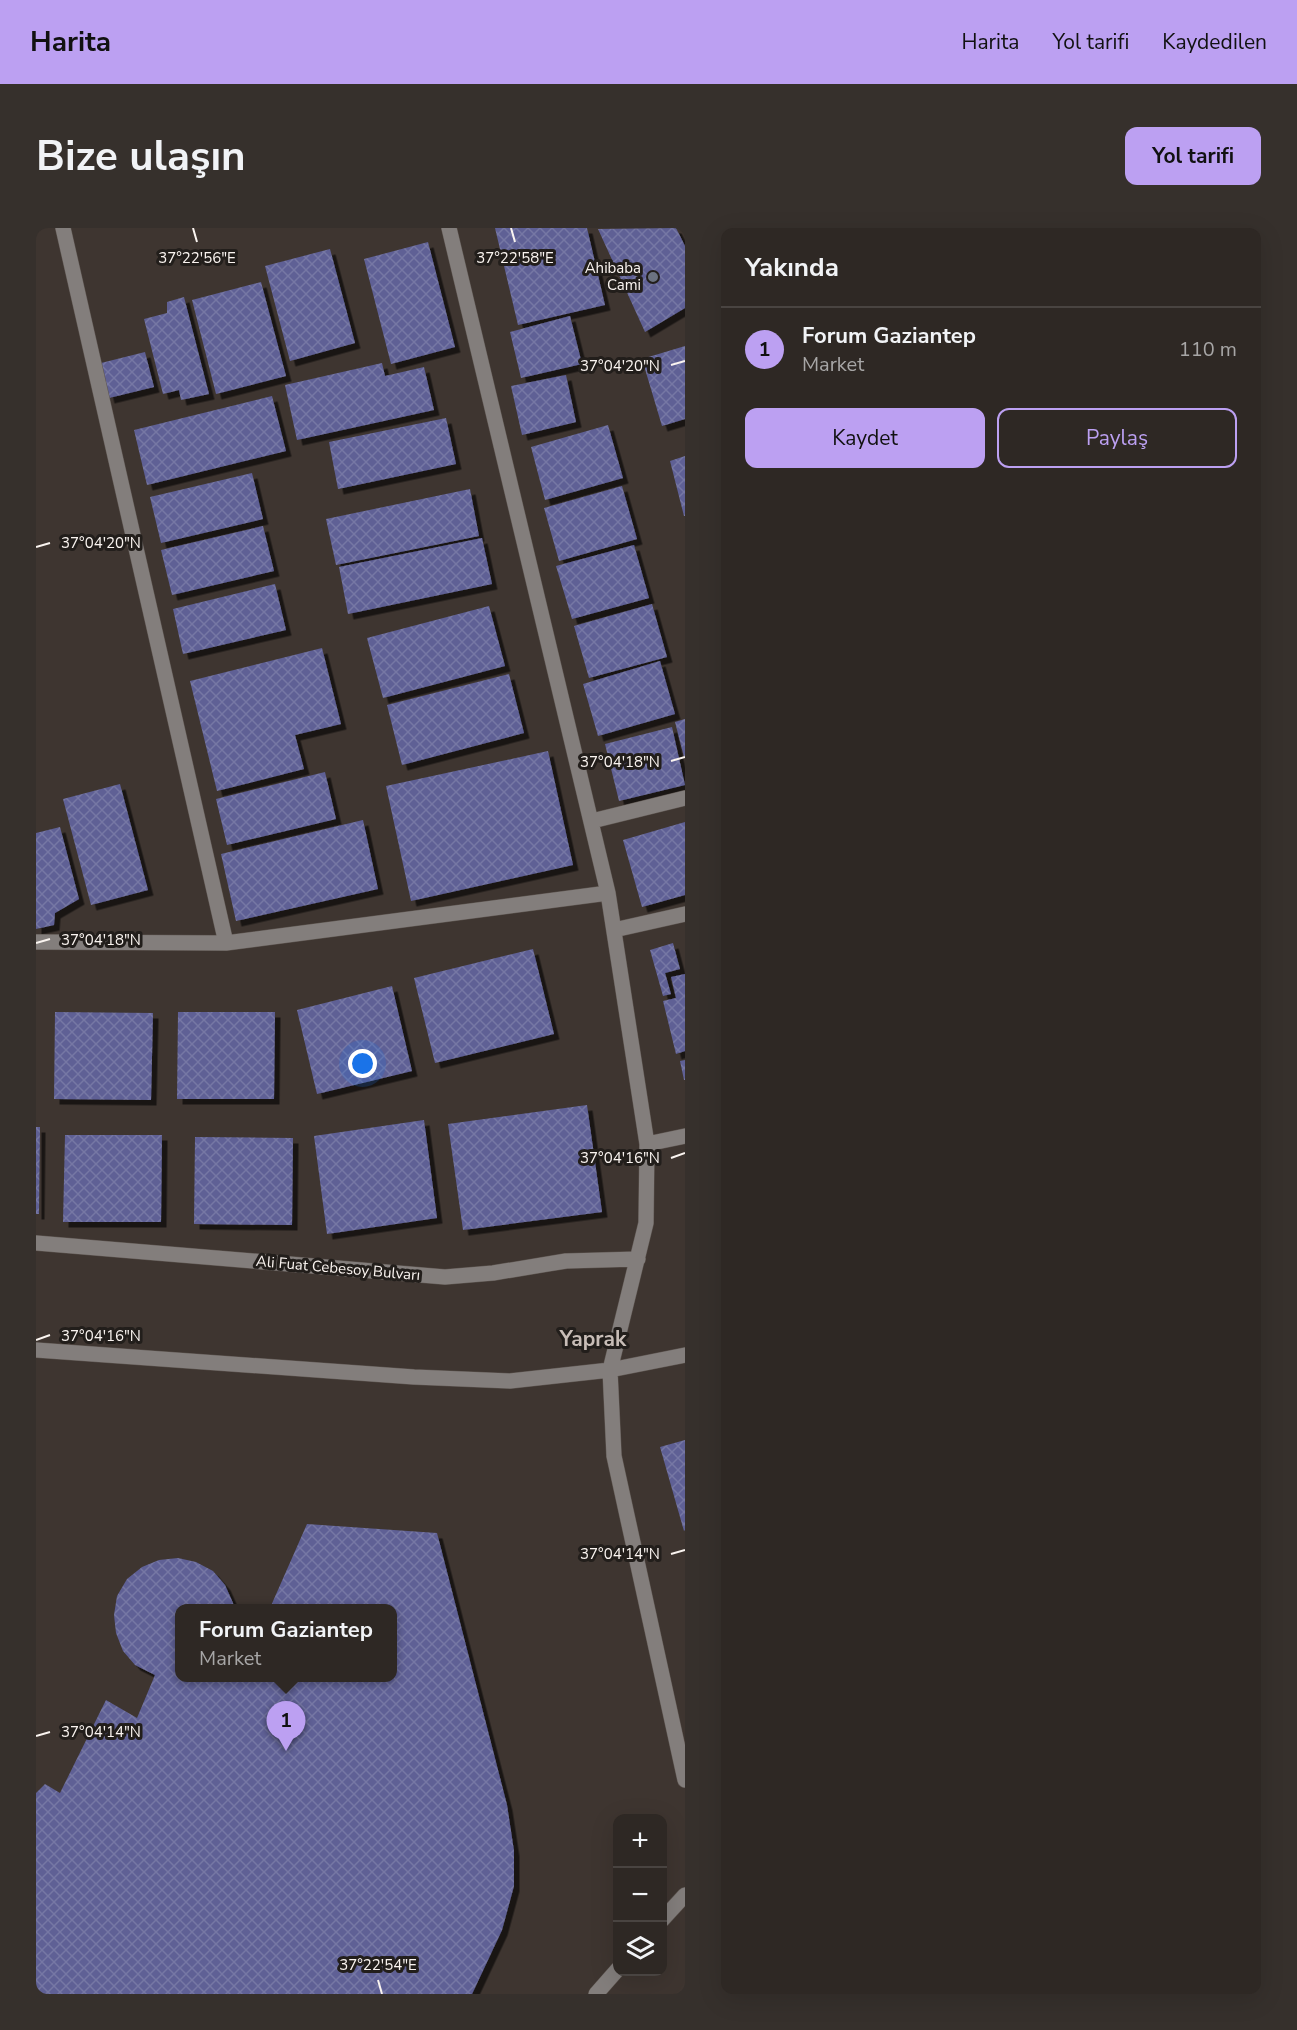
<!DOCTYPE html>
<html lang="tr">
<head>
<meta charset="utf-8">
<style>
	:root { --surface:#2e2824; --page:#36302c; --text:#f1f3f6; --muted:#a7a6a6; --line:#494441; --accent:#bca0f2 }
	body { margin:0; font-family:"Nunito Sans",sans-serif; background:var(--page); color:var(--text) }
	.controls { position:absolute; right:18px; bottom:18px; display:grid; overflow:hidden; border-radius:12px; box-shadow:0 6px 24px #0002 }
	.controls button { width:54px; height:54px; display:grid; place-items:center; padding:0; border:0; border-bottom:2px solid var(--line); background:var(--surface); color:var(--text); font:30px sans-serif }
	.you { position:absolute; left:327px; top:836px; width:21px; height:21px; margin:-15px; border:4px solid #fff; border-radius:50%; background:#1a73e8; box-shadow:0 0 0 9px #1a73e833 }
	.badge { display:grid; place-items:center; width:39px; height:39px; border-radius:50%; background:var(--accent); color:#111; font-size:20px; font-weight:700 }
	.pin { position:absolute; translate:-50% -50px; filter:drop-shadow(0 2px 3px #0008) }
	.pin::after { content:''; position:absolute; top:32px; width:21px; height:18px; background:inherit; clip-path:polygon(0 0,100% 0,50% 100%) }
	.popup { position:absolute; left:139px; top:1376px; width:222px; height:78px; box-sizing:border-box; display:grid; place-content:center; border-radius:12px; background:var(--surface); filter:drop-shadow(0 2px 4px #0005); font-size:20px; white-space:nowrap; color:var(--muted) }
	.popup b { font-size:22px; color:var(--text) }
	.popup::after { content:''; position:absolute; left:50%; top:100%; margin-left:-12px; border:12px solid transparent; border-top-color:var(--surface) }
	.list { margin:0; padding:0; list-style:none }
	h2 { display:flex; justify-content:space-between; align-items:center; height:78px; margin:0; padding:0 24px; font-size:26px }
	h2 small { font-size:20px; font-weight:400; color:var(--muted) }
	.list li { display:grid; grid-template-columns:39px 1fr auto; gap:18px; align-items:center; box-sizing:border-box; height:84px; padding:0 24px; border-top:2px solid var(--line) }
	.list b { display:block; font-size:22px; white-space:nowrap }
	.list p { margin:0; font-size:20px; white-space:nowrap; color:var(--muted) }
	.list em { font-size:20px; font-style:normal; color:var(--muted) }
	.actions { display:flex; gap:12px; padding:18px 24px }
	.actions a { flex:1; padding:14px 0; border:2px solid var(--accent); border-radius:12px; text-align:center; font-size:21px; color:var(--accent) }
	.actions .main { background:var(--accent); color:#111 }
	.icon { flex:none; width:33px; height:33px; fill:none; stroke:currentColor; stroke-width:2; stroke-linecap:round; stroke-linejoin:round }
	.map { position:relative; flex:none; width:649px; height:1766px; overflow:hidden; border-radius:12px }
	header { display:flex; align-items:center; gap:36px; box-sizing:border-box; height:84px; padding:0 30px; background:var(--accent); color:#111 }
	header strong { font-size:28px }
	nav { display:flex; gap:33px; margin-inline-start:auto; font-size:21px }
	.intro { display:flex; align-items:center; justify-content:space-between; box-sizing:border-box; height:144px; padding:0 36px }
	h1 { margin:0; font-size:42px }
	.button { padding:15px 27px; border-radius:12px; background:var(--accent); color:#111; font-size:21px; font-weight:700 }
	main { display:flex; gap:36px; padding:0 36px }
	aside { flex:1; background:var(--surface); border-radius:12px; box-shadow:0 6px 24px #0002 }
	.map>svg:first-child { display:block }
	.building { fill:url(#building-cross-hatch); filter:url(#shadow) }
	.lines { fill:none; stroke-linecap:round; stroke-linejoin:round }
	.minor-casing { stroke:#5c544f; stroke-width:16 }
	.minor { stroke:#837e7c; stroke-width:15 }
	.ticks { fill:none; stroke:#faf4f0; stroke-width:2 }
	.worship-dot { fill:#6b7280; stroke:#221e1b; stroke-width:2 }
	.labels { text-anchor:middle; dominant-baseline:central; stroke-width:6; stroke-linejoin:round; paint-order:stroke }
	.poi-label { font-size:15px; fill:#faf4f0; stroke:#221e1b; text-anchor:end }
	.street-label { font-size:15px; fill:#faf4f0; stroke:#221e1b }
	.district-label { font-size:21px; font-weight:bold; fill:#c8bdb7; stroke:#221e1b }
	.ticks-label { font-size:15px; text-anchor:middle; fill:#faf4f0; stroke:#221e1b; stroke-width:6; stroke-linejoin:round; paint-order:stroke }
</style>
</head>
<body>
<header>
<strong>Harita</strong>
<nav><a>Harita</a><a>Yol tarifi</a><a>Kaydedilen</a></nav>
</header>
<div class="intro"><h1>Bize ulaşın</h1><a class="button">Yol tarifi</a></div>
<main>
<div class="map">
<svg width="649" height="1766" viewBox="0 0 649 1766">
	<defs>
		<pattern id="building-cross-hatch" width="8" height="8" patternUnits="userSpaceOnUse" patternTransform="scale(1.5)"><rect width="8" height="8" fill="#5e6095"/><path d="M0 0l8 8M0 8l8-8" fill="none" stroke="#7677a4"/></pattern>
		<filter id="shadow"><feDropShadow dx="5.5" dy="5.5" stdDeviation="0" flood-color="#0009"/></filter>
	</defs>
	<rect width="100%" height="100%" fill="#3e3530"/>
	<!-- building -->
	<path class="building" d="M 459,0 L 551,0 L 569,77 L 482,97 Z
		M 640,0 L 649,18 L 649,80 L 609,104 L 562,1 Z
		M 392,14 L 419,119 L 355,136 L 328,31 Z
		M 294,21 L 319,115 L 254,133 L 229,38 Z
		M 225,54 L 250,148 L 180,166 L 156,72 Z
		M 148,69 L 173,166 L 145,172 L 143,162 L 127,166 L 108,91 L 131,85 L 131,74 Z
		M 534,88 L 546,136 L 485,150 L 474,104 Z
		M 649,118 L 649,191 L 626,198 L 606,131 Z
		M 109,124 L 118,159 L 73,170 L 65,135 Z
		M 346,135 L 349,148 L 388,139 L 398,182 L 261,212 L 249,157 Z
		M 530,147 L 540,194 L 486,207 L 475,158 Z
		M 236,168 L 250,223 L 111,257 L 98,202 Z
		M 410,190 L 420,236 L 302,261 L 293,214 Z
		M 572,197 L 587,250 L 509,272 L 495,219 Z
		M 649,228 L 649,288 L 648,288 L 634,233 Z
		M 216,245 L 227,291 L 125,315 L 114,269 Z
		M 586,258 L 601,311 L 523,333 L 508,280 Z
		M 434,261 L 443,308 L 300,337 L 290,291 Z
		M 227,298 L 238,343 L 136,367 L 125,322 Z
		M 446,310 L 456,356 L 312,386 L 303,339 Z
		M 598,317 L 613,370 L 536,391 L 520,338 Z
		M 239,356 L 250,402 L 147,426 L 137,381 Z
		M 616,376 L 631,429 L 553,450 L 538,398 Z
		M 453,378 L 469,438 L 347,470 L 331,410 Z
		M 286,420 L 305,496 L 259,507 L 268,541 L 181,563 L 154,453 Z
		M 624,433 L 639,486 L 562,508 L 547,456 Z
		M 473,446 L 488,505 L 366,537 L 351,477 Z
		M 649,491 L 649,528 L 648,529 L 639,494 Z
		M 636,499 L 649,557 L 583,573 L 569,516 Z
		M 512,523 L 537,637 L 375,673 L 350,558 Z
		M 289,544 L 300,591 L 191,617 L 180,571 Z
		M 84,556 L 112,662 L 55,677 L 27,571 Z
		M 327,592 L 342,661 L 200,693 L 185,626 Z
		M 649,594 L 649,667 L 606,679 L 587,612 Z
		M 24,599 L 43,671 L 19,685 L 18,697 L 0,701 L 0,605 Z
		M 637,715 L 644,741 L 629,745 L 635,766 L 627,768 L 614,722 Z
		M 497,721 L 518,806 L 399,835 L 378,750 Z
		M 649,746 L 649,823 L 640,826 L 627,773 L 640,770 L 635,749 Z
		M 356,758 L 376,843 L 281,866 L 261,782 Z
		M 19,784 L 117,785 L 115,872 L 18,871 Z
		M 142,784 L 239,784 L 238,871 L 141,871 Z
		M 649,832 L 649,852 L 648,852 L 644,833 Z
		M 551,877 L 566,984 L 427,1002 L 412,896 Z
		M 388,892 L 401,990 L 291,1006 L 278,908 Z
		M 0,899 L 4,899 L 3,986 L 0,986 Z
		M 29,907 L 126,907 L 125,994 L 27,994 Z
		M 159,909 L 257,910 L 256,997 L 158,996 Z
		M 649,1212 L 649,1302 L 648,1303 L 624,1219 Z
		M 271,1296 L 401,1305 L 471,1577 L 478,1623 L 478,1658 L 466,1702 L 436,1766 L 0,1766 L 0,1565 L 9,1556 L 24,1565 L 70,1472 L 101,1490 L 119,1447 L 99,1437 L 87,1423 L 80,1405 L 78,1387 L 81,1368 L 91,1351 L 106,1339 L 123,1332 L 142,1330 L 160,1334 L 177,1343 L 189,1357 L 197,1375 L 198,1380 L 144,1380 L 144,1450 L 356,1450 L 356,1380 L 234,1380 Z"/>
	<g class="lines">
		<defs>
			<path id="minor" d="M 27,0 L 190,715
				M 413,0 L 572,665 L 611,916 L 610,995 L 574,1142 L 578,1228 L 649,1552
				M 556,593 L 649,570
				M 578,702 L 649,686
				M 0,714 L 190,715 L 572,665
				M 611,916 L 649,908
				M 0,1015 L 409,1049 L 457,1045 L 530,1033 L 602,1031
				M 0,1122 L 378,1149 L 474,1153 L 574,1142 L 649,1127
				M 626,1692 L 649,1667
				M 560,1766 L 582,1741"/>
		</defs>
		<!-- minor casing -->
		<use href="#minor" class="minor-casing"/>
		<!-- minor -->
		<use href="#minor" class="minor"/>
	</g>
	<!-- ticks -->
	<path class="ticks" d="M 157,0 L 161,14M 475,0 L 479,14M 635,137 L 649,133M 0,319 L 14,315M 635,533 L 649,529M 0,715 L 14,711M 635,930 L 649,925M 0,1112 L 14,1107M 635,1326 L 649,1322M 0,1508 L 14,1504M 342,1752 L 346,1766"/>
	<!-- markers -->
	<circle class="worship-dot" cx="617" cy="49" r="6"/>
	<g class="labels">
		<!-- poi labels -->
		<g class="poi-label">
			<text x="605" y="40">Ahibaba<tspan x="605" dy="17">Cami</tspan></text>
		</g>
		<!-- street labels -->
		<g class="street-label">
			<text transform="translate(302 1040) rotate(5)">Ali Fuat Cebesoy Bulvarı</text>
		</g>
		<!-- district labels -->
		<g class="district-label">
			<text x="557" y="1111">Yaprak</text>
		</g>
	</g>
	<g class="ticks-label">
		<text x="161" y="35">37°22'56"E</text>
		<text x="479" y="35">37°22'58"E</text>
		<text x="584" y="143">37°04'20"N</text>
		<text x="65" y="320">37°04'20"N</text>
		<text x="584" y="539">37°04'18"N</text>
		<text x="65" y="717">37°04'18"N</text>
		<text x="584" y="935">37°04'16"N</text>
		<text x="65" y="1113">37°04'16"N</text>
		<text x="584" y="1331">37°04'14"N</text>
		<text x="65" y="1509">37°04'14"N</text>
		<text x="342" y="1742">37°22'54"E</text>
	</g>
</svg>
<div class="controls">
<button>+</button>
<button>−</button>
<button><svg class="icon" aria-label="layers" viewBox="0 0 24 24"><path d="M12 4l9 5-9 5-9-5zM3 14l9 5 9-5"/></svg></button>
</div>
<div class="you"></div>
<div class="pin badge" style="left:250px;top:1523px">1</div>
<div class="popup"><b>Forum Gaziantep</b>Market</div>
</div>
<aside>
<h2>Yakında<small></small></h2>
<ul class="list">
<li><span class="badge">1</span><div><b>Forum Gaziantep</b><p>Market</p></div><em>110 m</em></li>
</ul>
<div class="actions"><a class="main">Kaydet</a><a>Paylaş</a></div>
</aside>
</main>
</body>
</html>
